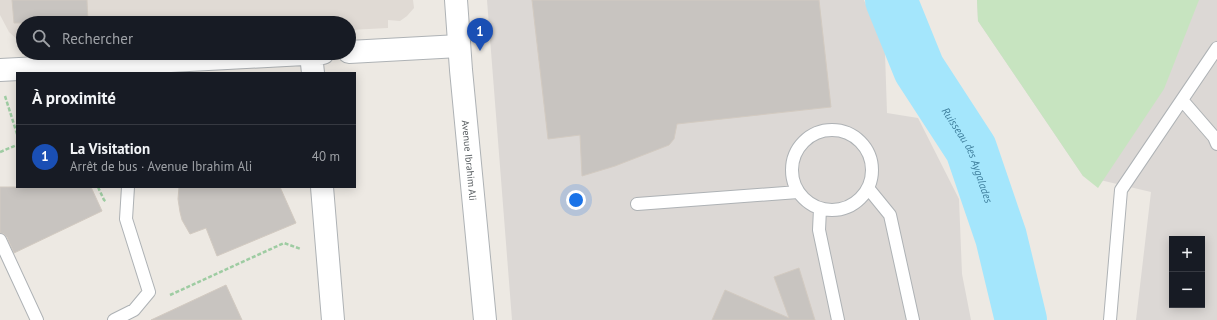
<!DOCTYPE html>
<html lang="fr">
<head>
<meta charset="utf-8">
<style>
	:root { --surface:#171b24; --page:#242831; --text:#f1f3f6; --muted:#9ea1a6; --line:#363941; --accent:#e33347 }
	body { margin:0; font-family:"PT Sans",sans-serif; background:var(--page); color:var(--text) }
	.controls { position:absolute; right:12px; bottom:12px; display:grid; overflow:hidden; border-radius:0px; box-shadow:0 2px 10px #0003 }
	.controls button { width:36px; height:36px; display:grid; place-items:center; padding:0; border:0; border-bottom:1px solid var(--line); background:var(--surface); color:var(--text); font:20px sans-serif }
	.you { position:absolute; left:576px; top:200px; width:14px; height:14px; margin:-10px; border:3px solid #fff; border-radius:50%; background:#1a73e8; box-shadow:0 0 0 6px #1a73e833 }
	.badge { display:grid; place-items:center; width:26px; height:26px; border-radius:50%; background:var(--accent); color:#fff; font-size:13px; font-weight:700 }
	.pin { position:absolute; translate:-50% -33px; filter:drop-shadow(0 1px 2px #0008) }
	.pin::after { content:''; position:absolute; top:21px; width:14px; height:12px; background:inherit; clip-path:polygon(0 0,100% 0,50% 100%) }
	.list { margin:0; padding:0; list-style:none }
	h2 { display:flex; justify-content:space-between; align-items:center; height:52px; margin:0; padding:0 16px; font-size:17px }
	h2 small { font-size:13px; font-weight:400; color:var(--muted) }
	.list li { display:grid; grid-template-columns:26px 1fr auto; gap:12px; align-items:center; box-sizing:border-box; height:64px; padding:0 16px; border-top:1px solid var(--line) }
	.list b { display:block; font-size:15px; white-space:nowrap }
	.list p { margin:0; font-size:13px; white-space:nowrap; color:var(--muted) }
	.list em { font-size:13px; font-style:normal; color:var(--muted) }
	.icon { flex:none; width:22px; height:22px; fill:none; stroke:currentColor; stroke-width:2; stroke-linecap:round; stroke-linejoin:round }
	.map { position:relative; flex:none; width:1217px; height:320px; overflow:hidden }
	.search { position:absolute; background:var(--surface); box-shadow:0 2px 10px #0003; left:16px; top:16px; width:340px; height:44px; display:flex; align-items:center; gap:10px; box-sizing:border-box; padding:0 14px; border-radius:22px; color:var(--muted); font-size:15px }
	.panel { position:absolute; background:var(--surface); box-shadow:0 2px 10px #0003; left:16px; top:72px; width:340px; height:116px; border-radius:0px }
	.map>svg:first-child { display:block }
	.industrial { fill:#dcd8d5; fill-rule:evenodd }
	.education { fill:#e0dad4 }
	.green { fill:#c7e4c0 }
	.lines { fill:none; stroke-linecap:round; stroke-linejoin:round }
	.river { stroke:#a4e6fc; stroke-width:52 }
	.building { fill:#c8c4c0; stroke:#d2cac1 }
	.service-casing { stroke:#aeb2b5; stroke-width:14 }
	.minor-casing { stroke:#aeb2b5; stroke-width:24 }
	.tertiary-casing { stroke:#aeb2b5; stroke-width:24 }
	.path { stroke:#9ecca2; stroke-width:2.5; stroke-dasharray:4 2; stroke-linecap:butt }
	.service { stroke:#fff; stroke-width:12 }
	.minor { stroke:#fff; stroke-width:22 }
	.tertiary { stroke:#fff; stroke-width:22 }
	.labels { text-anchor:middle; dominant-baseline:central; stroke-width:3; stroke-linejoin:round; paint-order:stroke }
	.street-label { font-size:10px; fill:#5b6063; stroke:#fff }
	.water-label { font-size:11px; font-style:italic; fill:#3d7d9b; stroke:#fff }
</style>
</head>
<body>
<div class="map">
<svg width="1217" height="320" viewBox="0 0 1217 320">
	<rect width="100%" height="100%" fill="#ede9e3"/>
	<!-- industrial -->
	<path class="industrial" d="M 487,0 L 864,0 L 885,53 L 887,113 L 918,118 L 959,199 L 962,274 L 971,320 L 512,320 Z
		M 977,0 L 1217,0 L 1217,320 L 1136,320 L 1151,192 L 1083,176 L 978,21 ZM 1172,239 L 1202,239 L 1202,305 L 1172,305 Z"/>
	<!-- education -->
	<path class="education" d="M 0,0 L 413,0 L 414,8 L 407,16 L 400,21 L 388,20 L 388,28 L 349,30 L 349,23 L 23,23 L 23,45 L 9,32 L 0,15 Z"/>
	<!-- green -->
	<path class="green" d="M 977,0 L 1199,0 L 1164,89 L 1098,188 L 1083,176 L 978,21 Z"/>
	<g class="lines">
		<!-- river -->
		<path class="river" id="s1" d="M 891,0 L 919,69 L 971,149 L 1001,237 L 1021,320"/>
	</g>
	<!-- building -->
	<path class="building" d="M 12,0 L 87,0 L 88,22 L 14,23 Z
		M 532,0 L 819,0 L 831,107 L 677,124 L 674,139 L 669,145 L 615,166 L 582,176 L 580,135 L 548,139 Z
		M 0,187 L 91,187 L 102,211 L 14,253 L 7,237 L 4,234 L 0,233 Z
		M 179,187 L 280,187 L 296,223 L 217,256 L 206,228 L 190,234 L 182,220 L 180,212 L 178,199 Z
		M 799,268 L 815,320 L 712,320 L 725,290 L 789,318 L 774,277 Z
		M 226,285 L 242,320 L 151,320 Z"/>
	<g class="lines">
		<defs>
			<path id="service" d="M 1182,100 L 1214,137 L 1217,144
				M792 170a40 40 0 1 1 80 0a40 40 0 1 1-80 0Z
				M 868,188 L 890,215 L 913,320
				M 637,204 L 798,192
				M 820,209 L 819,230 L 838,320
				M 0,240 L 37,320
				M 114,320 L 134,310 L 149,292 L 126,219 L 128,187
				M 1110,320 L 1121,190 L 1217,48"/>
			<path id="minor" d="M 349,52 L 459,46
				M 311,54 L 313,73
				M 0,70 L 323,53
				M 322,187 L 333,320"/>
			<g id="tertiary">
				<path id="s2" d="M 456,0 L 461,70 L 485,320"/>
			</g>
		</defs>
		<!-- service casing -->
		<use href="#service" class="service-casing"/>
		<!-- minor casing -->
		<use href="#minor" class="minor-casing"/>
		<!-- tertiary casing -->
		<use href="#tertiary" class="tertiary-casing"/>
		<!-- path -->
		<path class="path" d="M 5,96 L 17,134
			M 0,152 L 17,145
			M 98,187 L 104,200 L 107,202
			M 170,295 L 284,243 L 301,249"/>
		<!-- service -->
		<use href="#service" class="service"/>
		<!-- minor -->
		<use href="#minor" class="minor"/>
		<!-- tertiary -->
		<use href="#tertiary" class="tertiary"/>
	</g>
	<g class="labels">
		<!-- street labels -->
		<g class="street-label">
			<text stroke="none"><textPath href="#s2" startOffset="161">Avenue Ibrahim Ali</textPath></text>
		</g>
		<!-- water labels -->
		<g class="water-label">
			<text stroke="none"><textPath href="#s1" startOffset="174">Ruisseau des Aygalades</textPath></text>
		</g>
	</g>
</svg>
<div class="controls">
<button>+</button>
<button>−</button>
</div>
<div class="you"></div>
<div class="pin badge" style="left:480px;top:51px;background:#1a4fb4">1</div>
<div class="search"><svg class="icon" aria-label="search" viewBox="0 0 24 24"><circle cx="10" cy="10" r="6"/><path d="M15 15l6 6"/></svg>Rechercher</div>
<section class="panel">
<h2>À proximité<small></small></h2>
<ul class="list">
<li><span class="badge" style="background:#1a4fb4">1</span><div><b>La Visitation</b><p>Arrêt de bus · Avenue Ibrahim Ali</p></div><em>40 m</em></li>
</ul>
</section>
</div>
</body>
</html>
